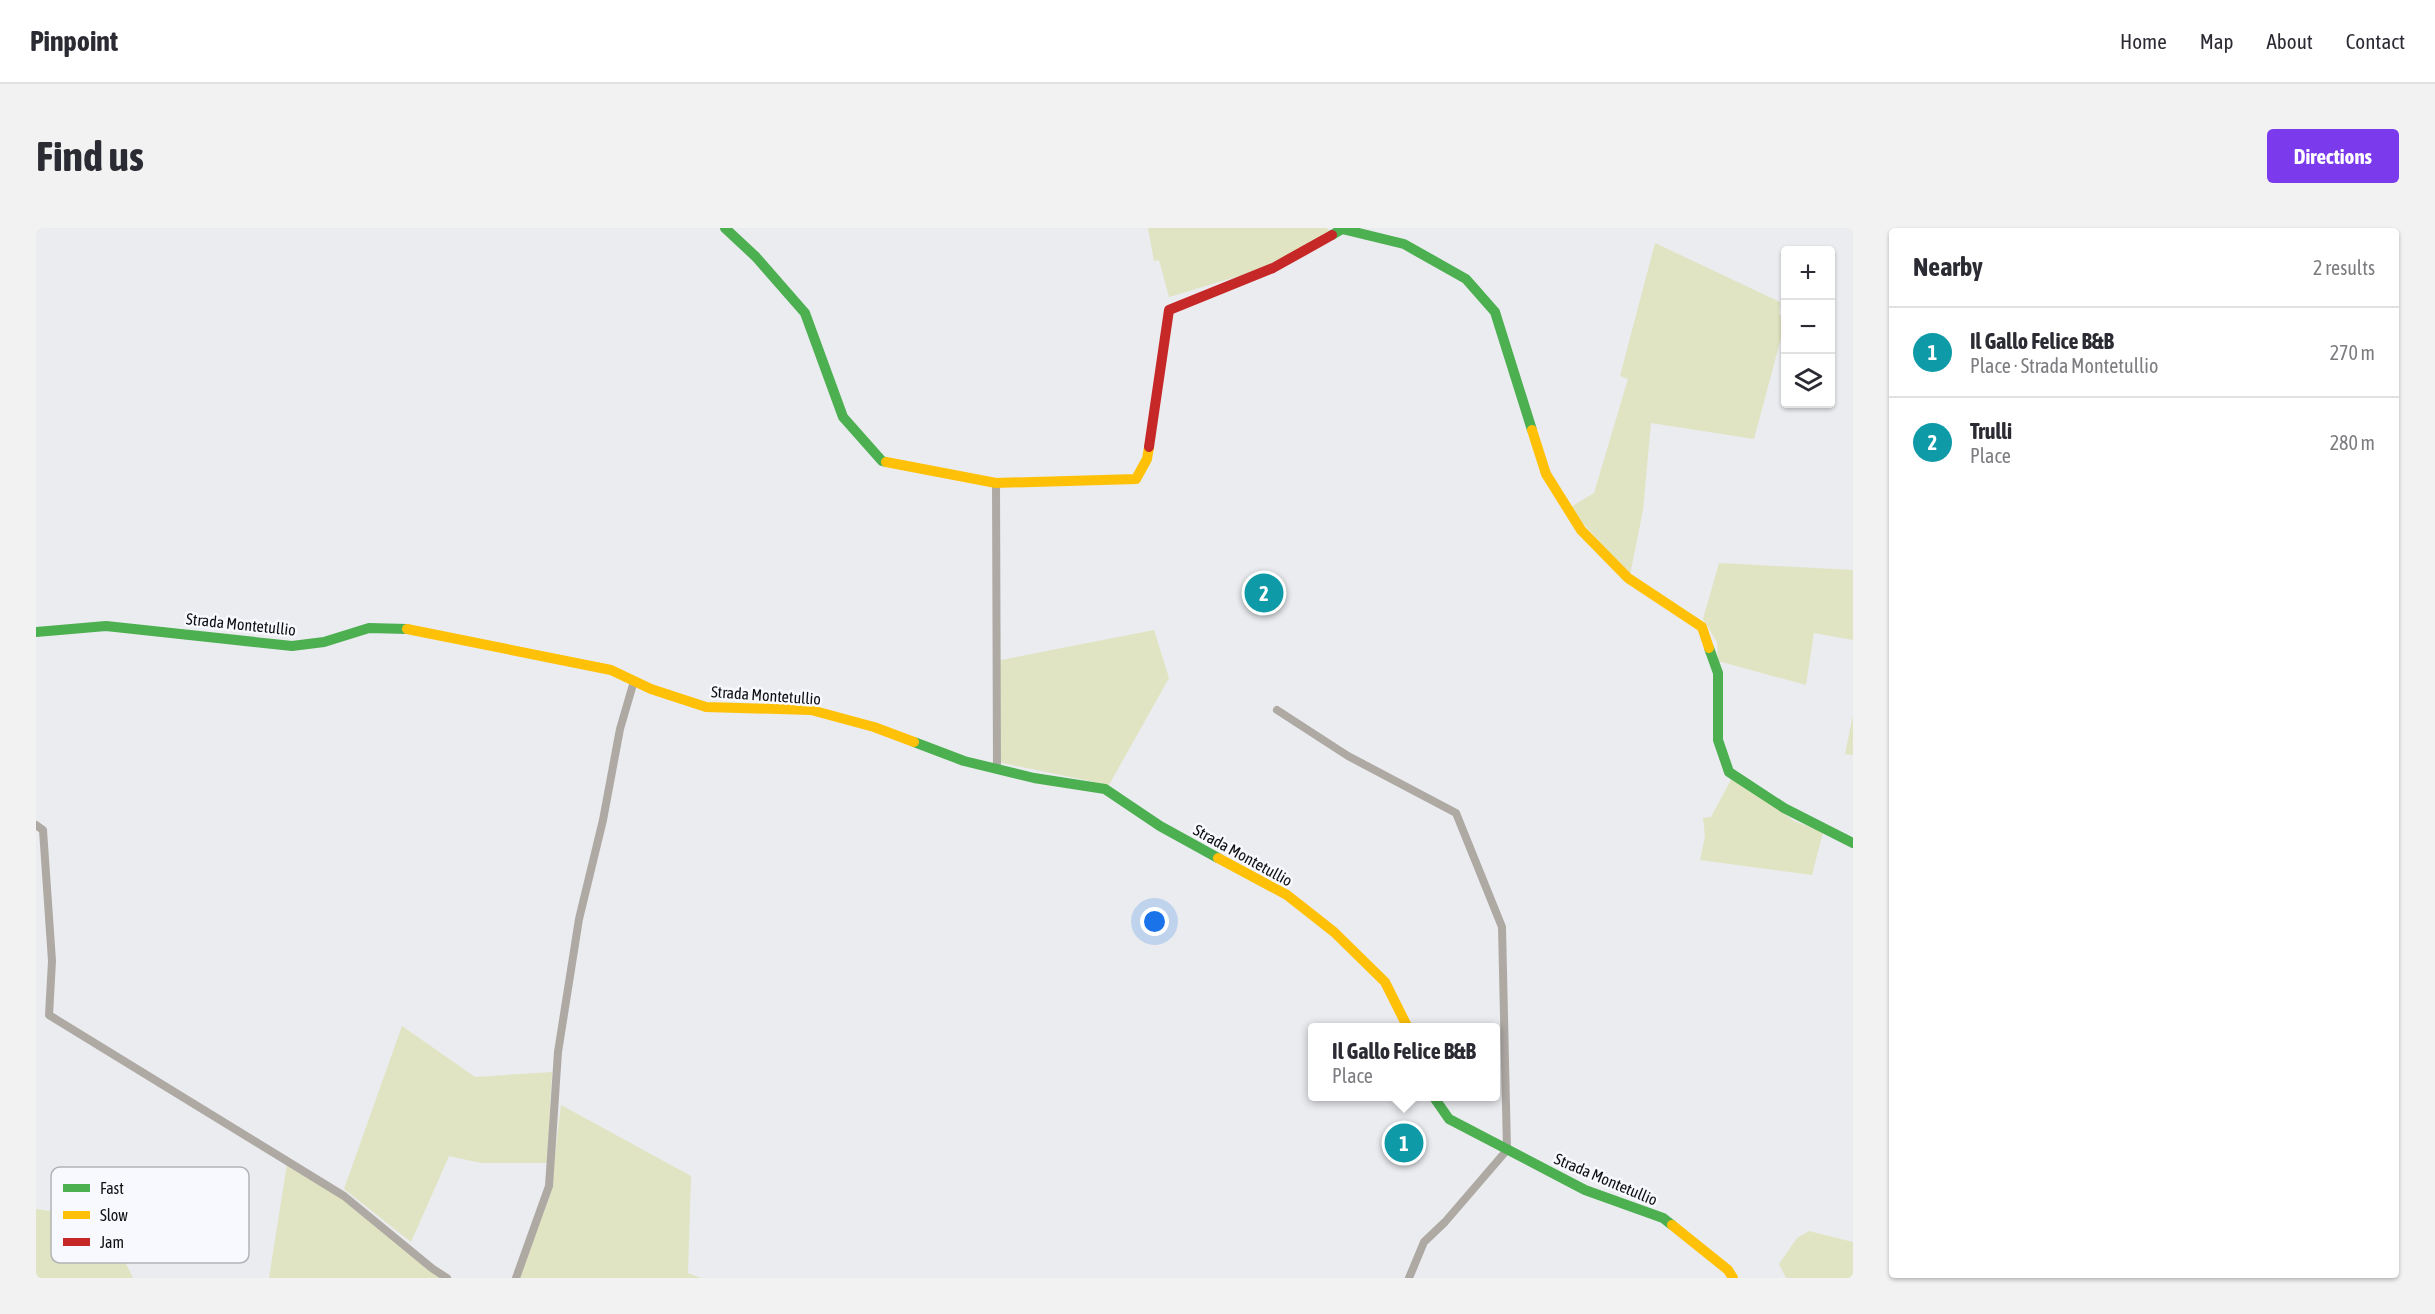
<!DOCTYPE html>
<html lang="en">
<head>
<meta charset="utf-8">
<style>
	:root { --surface:#fff; --page:#f2f2f3; --text:#2b2b33; --muted:#7c7c81; --line:#e1e1e2; --accent:#7c3aed }
	body { margin:0; font-family:"Asap Condensed",sans-serif; background:var(--page); color:var(--text) }
	.controls { position:absolute; right:18px; top:18px; display:grid; overflow:hidden; border-radius:6px; box-shadow:0 2px 4px #0004 }
	.controls button { width:54px; height:54px; display:grid; place-items:center; padding:0; border:0; border-bottom:2px solid var(--line); background:var(--surface); color:var(--text); font:30px sans-serif }
	.you { position:absolute; left:1119px; top:694px; width:21px; height:21px; margin:-15px; border:4px solid #fff; border-radius:50%; background:#1a73e8; box-shadow:0 0 0 9px #1a73e833 }
	.badge { display:grid; place-items:center; width:39px; height:39px; border-radius:50%; background:var(--accent); color:#fff; font-size:20px; font-weight:700 }
	.pin { position:absolute; translate:-50% -50%; border:3px solid #fff; box-shadow:0 2px 6px #0006 }
	.popup { position:absolute; left:1272px; top:795px; width:192px; height:78px; box-sizing:border-box; display:grid; place-content:center; border-radius:6px; background:var(--surface); filter:drop-shadow(0 2px 4px #0005); font-size:20px; white-space:nowrap; color:var(--muted) }
	.popup b { font-size:22px; color:var(--text) }
	.popup::after { content:''; position:absolute; left:50%; top:100%; margin-left:-12px; border:12px solid transparent; border-top-color:var(--surface) }
	.list { margin:0; padding:0; list-style:none }
	h2 { display:flex; justify-content:space-between; align-items:center; height:78px; margin:0; padding:0 24px; font-size:26px }
	h2 small { font-size:20px; font-weight:400; color:var(--muted) }
	.list li { display:grid; grid-template-columns:39px 1fr auto; gap:18px; align-items:center; box-sizing:border-box; height:90px; padding:0 24px; border-top:2px solid var(--line) }
	.list b { display:block; font-size:22px; white-space:nowrap }
	.list p { margin:0; font-size:20px; white-space:nowrap; color:var(--muted) }
	.list em { font-size:20px; font-style:normal; color:var(--muted) }
	.icon { flex:none; width:33px; height:33px; fill:none; stroke:currentColor; stroke-width:2; stroke-linecap:round; stroke-linejoin:round }
	.map { position:relative; flex:none; width:1817px; height:1050px; overflow:hidden; border-radius:6px }
	header { display:flex; align-items:center; gap:36px; box-sizing:border-box; height:84px; padding:0 30px; background:var(--surface); border-bottom:2px solid var(--line) }
	header strong { font-size:28px }
	nav { display:flex; gap:33px; margin-inline-start:auto; font-size:21px }
	.intro { display:flex; align-items:center; justify-content:space-between; box-sizing:border-box; height:144px; padding:0 36px }
	h1 { margin:0; font-size:42px }
	.button { padding:15px 27px; border-radius:6px; background:var(--accent); color:#fff; font-size:21px; font-weight:700 }
	main { display:flex; gap:36px; padding:0 36px }
	aside { flex:1; background:var(--surface); border-radius:6px; box-shadow:0 2px 4px #0004 }
	.map>svg:first-child { display:block }
	.green { fill:#e0e4c2 }
	.lines { fill:none; stroke-linecap:round; stroke-linejoin:round }
	.street { stroke:#afa9a4; stroke-width:8 }
	.fast { stroke:#4caf50; stroke-width:10 }
	.slow { stroke:#ffc107; stroke-width:10 }
	.jam { stroke:#c62828; stroke-width:10 }
	.labels { text-anchor:middle; dominant-baseline:central; stroke-width:5; stroke-linejoin:round; paint-order:stroke }
	.street-label { font-size:16px; fill:#0f1011; stroke:#f7f9fe }
	.key { fill:#f7f9fe; stroke:#b1b3b7; stroke-width:1.5 }
	.key-label { font-size:16px; fill:#0f1011 }
</style>
</head>
<body>
<header>
<strong>Pinpoint</strong>
<nav><a>Home</a><a>Map</a><a>About</a><a>Contact</a></nav>
</header>
<div class="intro"><h1>Find us</h1><a class="button">Directions</a></div>
<main>
<div class="map">
<svg width="1817" height="1050" viewBox="0 0 1817 1050">
	<rect width="100%" height="100%" fill="#eaecef"/>
	<!-- green -->
	<path class="green" d="M 1112,0 L 1291,0 L 1294,4 L 1223,42 L 1133,69 L 1123,32 L 1118,33 Z
		M 1619,15 L 1744,74 L 1743,85 L 1749,95 L 1718,211 L 1615,195 L 1607,282 L 1594,347 L 1533,280 L 1558,265 L 1592,151 L 1584,148 Z
		M 1683,335 L 1817,342 L 1817,412 L 1778,405 L 1770,457 L 1682,433 L 1681,414 L 1667,391 Z
		M 1118,402 L 1133,450 L 1073,557 L 957,533 L 960,433 Z
		M 1817,487 L 1817,527 L 1809,526 Z
		M 1697,548 L 1758,593 L 1787,604 L 1776,647 L 1664,632 L 1669,608 L 1667,590 L 1675,589 Z
		M 366,798 L 439,849 L 516,844 L 511,935 L 445,935 L 413,928 L 375,1014 L 308,961 Z
		M 525,877 L 655,948 L 652,1045 L 665,1050 L 482,1050 L 514,967 Z
		M 251,936 L 336,987 L 406,1050 L 233,1050 Z
		M 0,981 L 68,991 L 97,1050 L 0,1050 Z
		M 1773,1003 L 1817,1014 L 1817,1050 L 1750,1050 L 1743,1036 L 1761,1010 Z"/>
	<g class="lines">
		<!-- street -->
		<path class="street" d="M 960,255 L 961,540
			M 1241,482 L 1312,528 L 1420,585 L 1466,699 L 1471,922 L 1409,994 L 1388,1014 L 1373,1050
			M 0,597 L 7,602 L 16,733 L 13,787 L 308,968 L 397,1041 L 411,1050
			M 480,1050 L 513,958 L 522,824 L 543,691 L 567,592 L 584,501 L 598,453"/>
		<!-- fast -->
		<path class="fast" d="M 689,0 L 720,29 L 769,85 L 807,189 L 846,233 L 850,234
			M 1296,7 L 1306,1 L 1368,16 L 1430,51 L 1459,84 L 1496,202
			M 0,404 L 70,398 L 256,418 L 288,414 L 333,400 L 371,401
			M 1673,420 L 1682,445 L 1682,512 L 1693,544 L 1748,580 L 1817,615
			M 878,514 L 928,533 L 998,550 L 1069,561 L 1124,598 L 1182,630
			M 1397,868 L 1413,891 L 1549,962 L 1627,990 L 1636,997"/>
		<!-- slow -->
		<path class="slow" d="M 1496,202 L 1510,246 L 1545,302 L 1592,350 L 1666,399 L 1673,420
			M 850,234 L 960,255 L 1100,251 L 1111,231 L 1113,219
			M 371,401 L 575,442 L 615,461 L 670,479 L 775,482 L 838,499 L 878,514
			M 1182,630 L 1251,667 L 1298,704 L 1349,754 L 1372,800
			M 1636,997 L 1692,1042 L 1697,1050"/>
		<!-- jam -->
		<path class="jam" d="M 1113,219 L 1133,82 L 1237,40 L 1296,7"/>
	</g>
	<g class="labels">
		<!-- street labels -->
		<g class="street-label">
			<text transform="translate(205 396) rotate(6)">Strada Montetullio</text>
			<text transform="translate(730 467) rotate(4)">Strada Montetullio</text>
			<text transform="translate(1207 627) rotate(29)">Strada Montetullio</text>
			<text transform="translate(1570 951) rotate(23)">Strada Montetullio</text>
		</g>
	</g>
	<!-- legend -->
	<rect x="15" y="939" width="198" height="96" rx="9" class="key"/>
	<rect x="27" y="956" width="27" height="8" fill="#4caf50"/>
	<rect x="27" y="983" width="27" height="8" fill="#ffc107"/>
	<rect x="27" y="1010" width="27" height="8" fill="#c62828"/>
	<g class="key-label">
		<text x="64" y="966">Fast</text>
		<text x="64" y="993">Slow</text>
		<text x="64" y="1020">Jam</text>
	</g>
</svg>
<div class="controls">
<button>+</button>
<button>−</button>
<button><svg class="icon" aria-label="layers" viewBox="0 0 24 24"><path d="M12 4l9 5-9 5-9-5zM3 14l9 5 9-5"/></svg></button>
</div>
<div class="you"></div>
<div class="pin badge" style="left:1368px;top:915px;background:#0f9aa8">1</div>
<div class="popup"><b>Il Gallo Felice B&amp;B</b>Place</div>
<div class="pin badge" style="left:1228px;top:365px;background:#0f9aa8">2</div>
</div>
<aside>
<h2>Nearby<small>2 results</small></h2>
<ul class="list">
<li><span class="badge" style="background:#0f9aa8">1</span><div><b>Il Gallo Felice B&amp;B</b><p>Place · Strada Montetullio</p></div><em>270 m</em></li>
<li><span class="badge" style="background:#0f9aa8">2</span><div><b>Trulli</b><p>Place</p></div><em>280 m</em></li>
</ul>
</aside>
</main>
</body>
</html>
